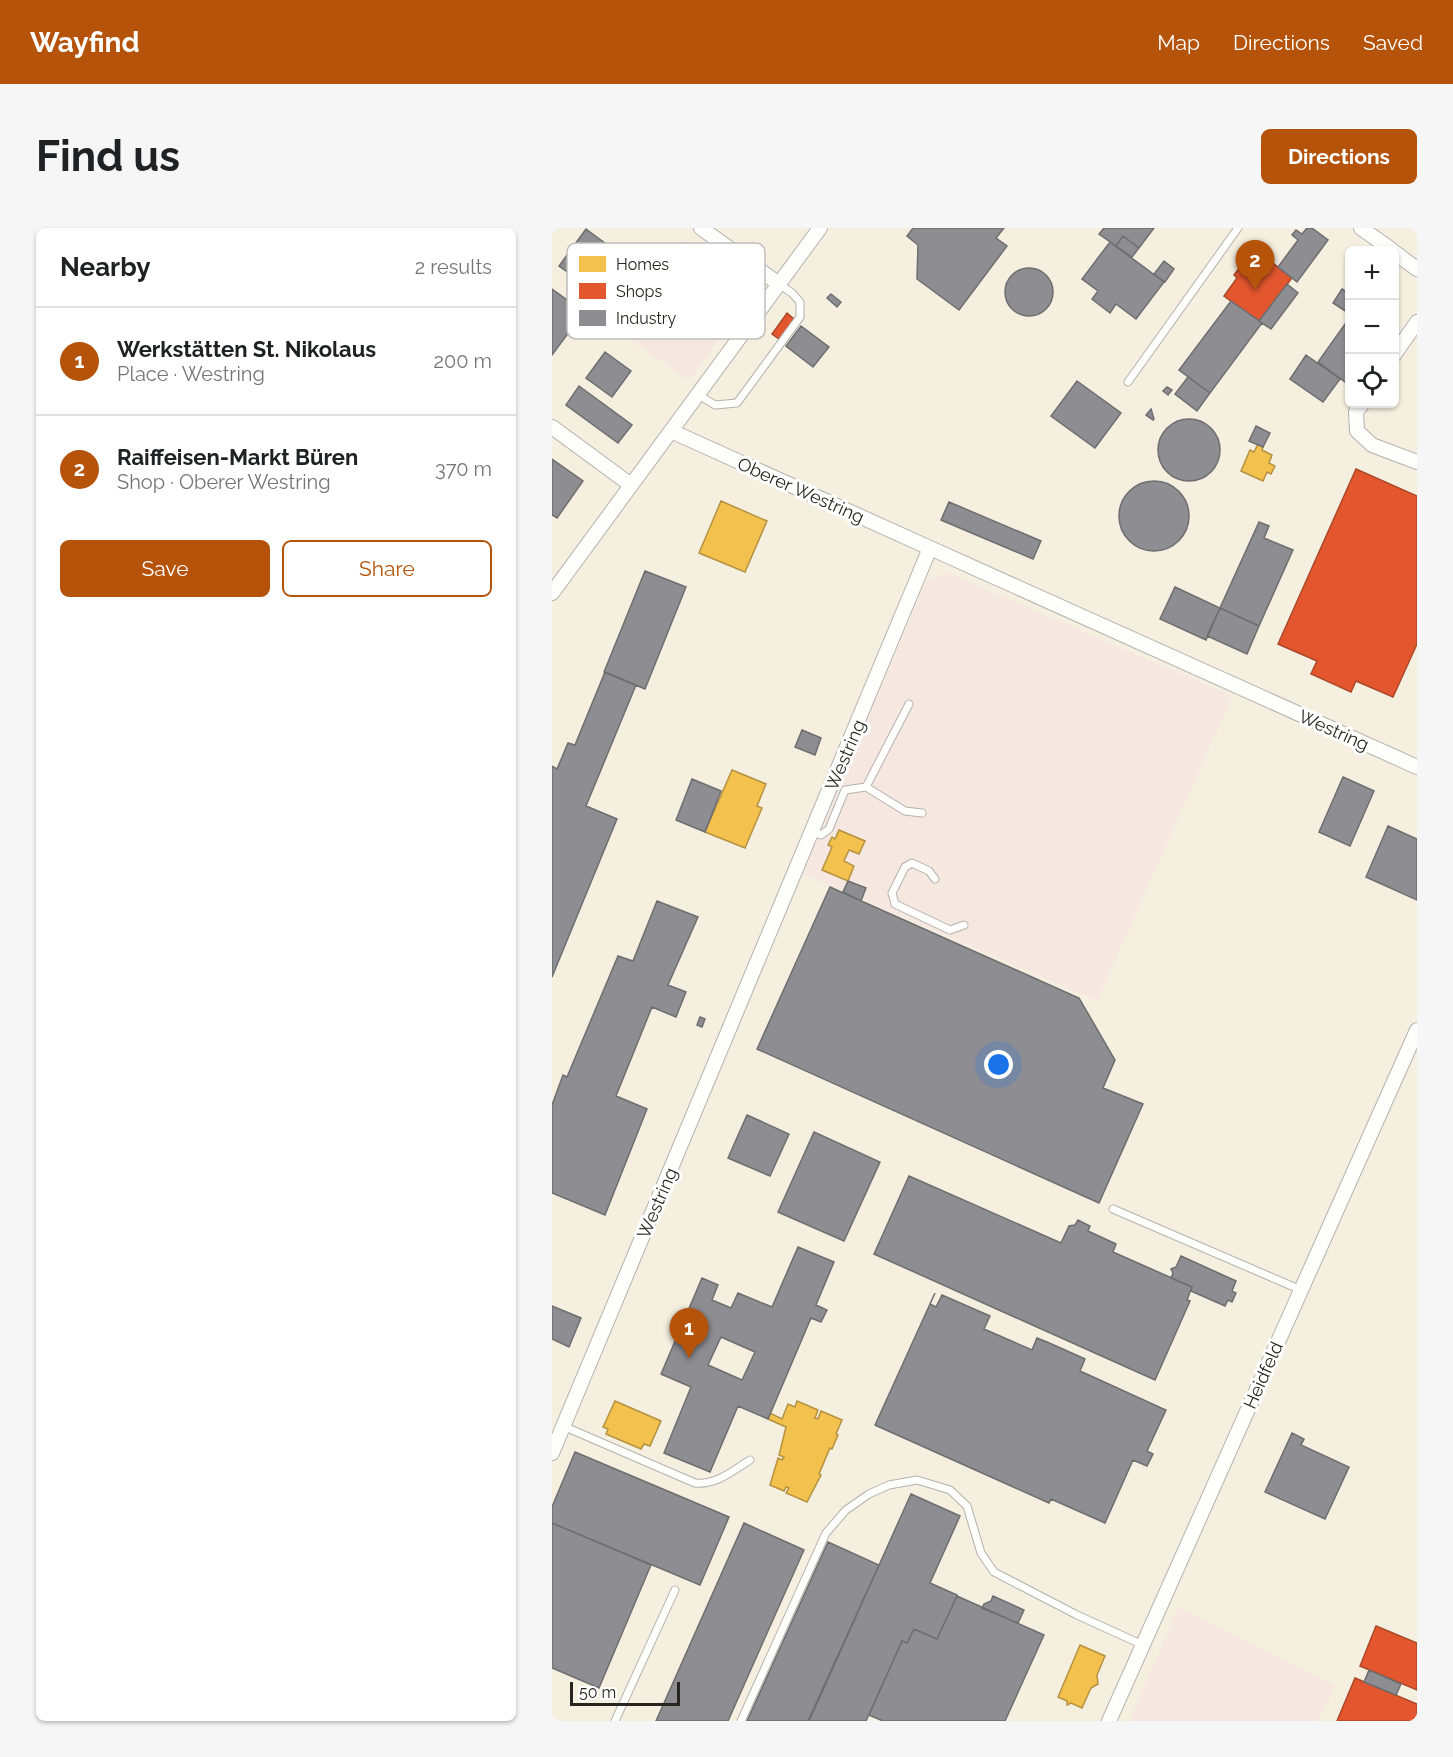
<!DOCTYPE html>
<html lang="en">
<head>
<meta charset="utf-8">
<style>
	:root { --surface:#fff; --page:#f6f6f6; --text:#202124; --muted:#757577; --line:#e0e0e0; --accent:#b45309 }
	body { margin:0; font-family:Raleway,sans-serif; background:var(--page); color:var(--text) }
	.controls { position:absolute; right:18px; top:18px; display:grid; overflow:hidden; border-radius:9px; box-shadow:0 2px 4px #0004 }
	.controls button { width:54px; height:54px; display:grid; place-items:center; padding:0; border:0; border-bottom:2px solid var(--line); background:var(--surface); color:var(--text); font:30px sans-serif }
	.scale { position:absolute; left:18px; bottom:15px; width:110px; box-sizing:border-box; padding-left:6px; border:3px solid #272520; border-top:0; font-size:16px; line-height:21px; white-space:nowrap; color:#272520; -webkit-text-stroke:4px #fff; paint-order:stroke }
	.you { position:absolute; left:447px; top:837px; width:21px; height:21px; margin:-15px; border:4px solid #fff; border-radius:50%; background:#1a73e8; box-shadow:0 0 0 9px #1a73e833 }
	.badge { display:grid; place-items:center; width:39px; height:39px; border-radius:50%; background:var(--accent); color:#fff; font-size:20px; font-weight:700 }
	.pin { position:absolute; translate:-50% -50px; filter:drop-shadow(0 2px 3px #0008) }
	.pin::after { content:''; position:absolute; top:32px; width:21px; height:18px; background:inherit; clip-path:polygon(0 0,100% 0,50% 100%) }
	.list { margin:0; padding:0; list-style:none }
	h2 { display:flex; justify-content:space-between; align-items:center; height:78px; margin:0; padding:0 24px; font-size:26px }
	h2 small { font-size:20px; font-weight:400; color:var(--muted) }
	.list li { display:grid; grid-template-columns:39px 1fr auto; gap:18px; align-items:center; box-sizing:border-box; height:108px; padding:0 24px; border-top:2px solid var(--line) }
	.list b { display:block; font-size:22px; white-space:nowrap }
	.list p { margin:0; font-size:20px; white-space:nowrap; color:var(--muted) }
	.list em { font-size:20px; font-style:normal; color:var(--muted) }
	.actions { display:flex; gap:12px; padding:18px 24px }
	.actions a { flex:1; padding:14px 0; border:2px solid var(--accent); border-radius:9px; text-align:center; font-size:21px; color:var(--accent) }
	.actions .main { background:var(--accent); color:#fff }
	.icon { flex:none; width:33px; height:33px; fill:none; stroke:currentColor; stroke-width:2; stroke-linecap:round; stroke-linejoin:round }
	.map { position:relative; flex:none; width:865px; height:1493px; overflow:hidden; border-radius:9px }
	header { display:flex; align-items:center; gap:36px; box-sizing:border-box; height:84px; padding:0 30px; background:var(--accent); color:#fff }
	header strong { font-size:28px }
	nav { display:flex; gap:33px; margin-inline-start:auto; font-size:21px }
	.intro { display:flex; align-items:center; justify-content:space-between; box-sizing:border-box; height:144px; padding:0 36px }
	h1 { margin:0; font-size:42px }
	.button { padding:15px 27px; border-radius:9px; background:var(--accent); color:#fff; font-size:21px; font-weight:700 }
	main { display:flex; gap:36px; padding:0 36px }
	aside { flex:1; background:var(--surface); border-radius:9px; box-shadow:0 2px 4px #0004 }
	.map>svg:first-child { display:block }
	.built { fill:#f5efe0; fill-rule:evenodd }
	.green { fill:#f6e8e0 }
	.homes { fill:#f2c14e; stroke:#b59240; stroke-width:1.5 }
	.shops { fill:#e4572e; stroke:#ab482a; stroke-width:1.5 }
	.industry { fill:#8d8d92; stroke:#6e6e70; stroke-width:1.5; fill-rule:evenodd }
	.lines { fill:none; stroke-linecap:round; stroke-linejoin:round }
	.service-casing { stroke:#b4b2ad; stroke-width:9 }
	.minor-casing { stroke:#b4b2ad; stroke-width:16 }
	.service { stroke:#fefefd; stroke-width:7 }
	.minor { stroke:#fefefd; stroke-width:14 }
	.labels { text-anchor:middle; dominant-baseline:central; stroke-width:6; stroke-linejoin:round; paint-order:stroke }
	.street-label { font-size:18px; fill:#272520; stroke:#fff }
	.key { fill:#fff; stroke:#bebebc; stroke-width:1.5 }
	.key-label { font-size:16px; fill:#272520 }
</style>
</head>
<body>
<header>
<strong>Wayfind</strong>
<nav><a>Map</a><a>Directions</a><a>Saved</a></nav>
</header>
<div class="intro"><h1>Find us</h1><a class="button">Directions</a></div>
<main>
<aside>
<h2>Nearby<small>2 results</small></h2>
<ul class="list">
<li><span class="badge">1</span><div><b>Werkstätten St. Nikolaus</b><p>Place · Westring</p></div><em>200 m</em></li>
<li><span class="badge">2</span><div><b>Raiffeisen-Markt Büren</b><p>Shop · Oberer Westring</p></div><em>370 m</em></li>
</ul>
<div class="actions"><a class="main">Save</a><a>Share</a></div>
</aside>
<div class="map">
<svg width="865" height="1493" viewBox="0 0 865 1493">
	<rect width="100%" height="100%" fill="#faf7f0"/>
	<!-- built -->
	<path class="built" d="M 0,0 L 865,0 L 865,1493 L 0,1493 ZM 798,22 L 842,22 L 842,176 L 798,176 Z"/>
	<!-- green -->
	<path class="green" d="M 131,11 L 186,46 L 191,72 L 186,84 L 137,153 L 64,101 Z
		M 396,345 L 680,468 L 545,773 L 249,645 L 375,352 Z
		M 627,1379 L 783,1457 L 766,1493 L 577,1493 Z"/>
	<!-- homes -->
	<path class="homes" d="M 706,216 L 711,219 L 710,222 L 720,227 L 717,235 L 723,238 L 719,246 L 715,244 L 711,253 L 689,243 L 698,222 L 702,224 Z
		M 169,273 L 215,293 L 193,344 L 147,325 Z
		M 180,542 L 214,556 L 205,578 L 210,580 L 193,620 L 153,604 Z
		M 287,602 L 313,613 L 307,626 L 297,622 L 292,633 L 302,638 L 296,653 L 270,642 L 280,619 L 276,617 L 280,609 L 283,611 Z
		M 63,1173 L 109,1193 L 98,1218 L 92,1216 L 89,1221 L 54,1206 L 56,1201 L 51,1199 Z
		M 245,1173 L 266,1182 L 263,1190 L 266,1191 L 269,1183 L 290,1192 L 284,1206 L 286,1207 L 280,1221 L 278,1220 L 267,1246 L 269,1247 L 255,1274 L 234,1265 L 237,1260 L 234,1259 L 232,1263 L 218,1257 L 226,1230 L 230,1232 L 232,1229 L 227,1227 L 234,1199 L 216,1191 L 218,1185 L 230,1191 L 236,1176 L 243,1179 Z
		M 528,1417 L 553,1428 L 545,1447 L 546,1456 L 539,1460 L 530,1480 L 519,1475 L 515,1477 L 515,1473 L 506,1469 Z"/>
	<!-- shops -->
	<path class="shops" d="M 705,23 L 740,50 L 707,93 L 672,68 L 685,50 L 682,47 L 695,30 L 699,31 Z
		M 235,85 L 242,91 L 227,111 L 220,106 Z
		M 804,241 L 865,268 L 865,416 L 841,469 L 804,453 L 799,464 L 759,446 L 765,433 L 726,416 Z
		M 824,1398 L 865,1415 L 865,1462 L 808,1438 Z
		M 803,1450 L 865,1476 L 865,1493 L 785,1493 Z"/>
	<!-- industry -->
	<path class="industry" d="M 361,0 L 452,0 L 444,10 L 455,18 L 407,82 L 365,51 L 366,17 L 355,8 Z
		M 552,0 L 602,0 L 587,20 L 571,8 L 564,18 L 547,6 Z
		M 755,0 L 760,0 L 776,12 L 745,54 L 726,39 L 746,12 L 740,7 L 744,2 L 750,6 Z
		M 34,1 L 69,27 L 42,63 L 7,38 Z
		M 571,8 L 587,20 L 580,29 L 564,18 Z
		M 558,14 L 612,54 L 584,91 L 564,76 L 558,85 L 540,71 L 546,63 L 530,51 Z
		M 612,33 L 622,41 L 613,54 L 602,46 Z
		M453 64a24 24 0 1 1 48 0a24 24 0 1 1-48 0Z
		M 735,56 L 746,65 L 719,101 L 707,93 Z
		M 0,61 L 32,84 L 0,127 Z
		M 790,61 L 798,66 L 798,86 L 781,75 Z
		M 279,66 L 289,74 L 285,79 L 275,70 Z
		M 679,73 L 710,95 L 658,165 L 627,142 Z
		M 798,89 L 798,147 L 793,154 L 766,134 Z
		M 249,98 L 277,119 L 261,139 L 234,118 Z
		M 53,124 L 79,143 L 60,169 L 34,150 Z
		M 754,127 L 788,151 L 771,174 L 738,151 Z
		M 636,149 L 658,165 L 645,183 L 623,166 Z
		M 525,153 L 569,185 L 543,220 L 499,188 Z
		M 27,158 L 80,197 L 66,215 L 14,177 Z
		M 615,159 L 620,162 L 616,167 L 611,163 Z
		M 599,181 L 602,191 L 601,192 L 594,187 Z
		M606 222a31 31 0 1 1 62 0a31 31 0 1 1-62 0Z
		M 704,198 L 718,205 L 711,219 L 697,213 Z
		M 0,231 L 31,253 L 5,290 L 0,287 Z
		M567 288a35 35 0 1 1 70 0a35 35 0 1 1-70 0Z
		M 397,274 L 489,313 L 481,331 L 389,292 Z
		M 707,294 L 717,298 L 712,310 L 741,322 L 707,398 L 668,380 Z
		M 93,343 L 134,359 L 93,461 L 52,444 Z
		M 623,359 L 668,380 L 654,412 L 608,391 Z
		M 668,380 L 707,398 L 695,426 L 655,408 Z
		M 53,444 L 84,457 L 34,578 L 65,591 L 0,749 L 0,538 L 5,541 L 16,515 L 23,517 Z
		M 250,502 L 269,510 L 263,527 L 243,519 Z
		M 791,549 L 822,563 L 798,618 L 767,604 Z
		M 140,551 L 169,563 L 153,604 L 124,592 Z
		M 836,598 L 865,611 L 865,672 L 814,649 Z
		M 296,653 L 314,660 L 309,673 L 291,664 Z
		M 278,659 L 527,770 L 563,832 L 551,860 L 591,876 L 547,975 L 205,821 Z
		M 105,673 L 146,689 L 116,757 L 134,764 L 124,789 L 100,779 L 64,868 L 95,881 L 53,987 L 0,965 L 0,877 L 11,847 L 15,849 L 66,728 L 81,733 Z
		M 148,789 L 153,791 L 150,799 L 145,797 Z
		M 195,887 L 237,906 L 218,948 L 176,930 Z
		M 262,904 L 328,934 L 292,1013 L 226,984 Z
		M 357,948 L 509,1015 L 517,998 L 523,997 L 526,992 L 538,998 L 536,1003 L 564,1016 L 561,1024 L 640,1059 L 635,1072 L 638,1073 L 603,1152 L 322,1026 Z
		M 246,1019 L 282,1034 L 264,1077 L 275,1082 L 269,1094 L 259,1090 L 216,1191 L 186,1178 L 158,1244 L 112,1225 L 139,1159 L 109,1146 L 150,1050 L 166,1057 L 160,1072 L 179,1080 L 186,1065 L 220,1079 ZM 169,1109 L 203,1124 L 190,1152 L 156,1137 Z
		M 629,1028 L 684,1053 L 680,1063 L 684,1065 L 680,1074 L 676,1072 L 673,1078 L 639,1063 L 640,1059 L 619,1050 L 621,1045 L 619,1041 L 624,1039 Z
		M 383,1065 L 378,1076 L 384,1079 L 390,1067 L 438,1088 L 432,1101 L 480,1122 L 485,1110 L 495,1114 L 533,1131 L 528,1143 L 614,1182 L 595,1223 L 601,1226 L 595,1238 L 581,1232 L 553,1295 L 499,1271 L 497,1275 L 323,1197 Z
		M 0,1078 L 29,1090 L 17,1119 L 0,1111 Z
		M 740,1205 L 752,1211 L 749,1217 L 797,1239 L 773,1291 L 713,1264 Z
		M 23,1224 L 177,1289 L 148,1357 L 0,1295 L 0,1279 Z
		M 359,1266 L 408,1288 L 378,1355 L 405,1367 L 405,1368 L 385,1411 L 362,1401 L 355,1415 L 350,1413 L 314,1493 L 257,1493 Z
		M 0,1295 L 99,1337 L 47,1460 L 0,1440 Z
		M 192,1295 L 252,1322 L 176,1493 L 104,1493 Z
		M 276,1314 L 327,1337 L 256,1493 L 195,1493 Z
		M 405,1368 L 492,1407 L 453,1493 L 331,1493 L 317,1487 L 350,1413 L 355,1415 L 362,1401 L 385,1411 Z
		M 441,1368 L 472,1382 L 466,1395 L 430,1380 L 432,1376 L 439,1373 Z
		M 817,1442 L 849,1456 L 844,1467 L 812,1454 Z"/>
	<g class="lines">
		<defs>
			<path id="service" d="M 576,154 L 686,0
				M 145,166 L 163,177 L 185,175 L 248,89 L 248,74 L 240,65 L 227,56
				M 314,559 L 357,476
				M 261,603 L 269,607 L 277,601 L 293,562 L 314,559 L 353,583 L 370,585
				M 383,651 L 377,643 L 360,635 L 353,639 L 340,665 L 343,676 L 398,702 L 412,697
				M 561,981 L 749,1062
				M 11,1198 L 143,1255 C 165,1257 180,1243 198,1232
				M 63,1493 L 123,1362
				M 189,1493 L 274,1305 L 294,1282 L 317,1266 L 337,1257 L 365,1252 L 398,1262 L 415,1278 L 429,1325 L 442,1344 L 525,1387 L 591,1417"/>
			<path id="minor" d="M 149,0 L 227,56
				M 809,0 L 840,22
				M 842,24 L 865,41
				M 842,127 L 865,94
				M 810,176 L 804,184 L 805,203 L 820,217 L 865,234
				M 0,199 L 79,257
				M 119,203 L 378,320
				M 0,365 L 268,0
				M 0,1225 L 378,320 L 865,539
				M 557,1493 L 865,802"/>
		</defs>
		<!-- service casing -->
		<use href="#service" class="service-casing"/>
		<!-- minor casing -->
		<use href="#minor" class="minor-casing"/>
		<!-- service -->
		<use href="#service" class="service"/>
		<!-- minor -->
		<use href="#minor" class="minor"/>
	</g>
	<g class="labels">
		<!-- street labels -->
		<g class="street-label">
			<text transform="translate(249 262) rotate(24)">Oberer Westring</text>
			<text transform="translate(782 502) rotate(24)">Westring</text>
			<text transform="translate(293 527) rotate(-67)">Westring</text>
			<text transform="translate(105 975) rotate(-67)">Westring</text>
			<text transform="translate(711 1147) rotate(-66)">Heidfeld</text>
		</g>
	</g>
	<!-- legend -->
	<rect x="15" y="15" width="198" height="96" rx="9" class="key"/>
	<rect x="27" y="28" width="27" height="16" fill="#f2c14e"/>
	<rect x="27" y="55" width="27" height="16" fill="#e4572e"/>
	<rect x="27" y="82" width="27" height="16" fill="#8d8d92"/>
	<g class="key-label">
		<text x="64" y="42">Homes</text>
		<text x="64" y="69">Shops</text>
		<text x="64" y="96">Industry</text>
	</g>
</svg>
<div class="controls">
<button>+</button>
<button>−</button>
<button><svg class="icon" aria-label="locate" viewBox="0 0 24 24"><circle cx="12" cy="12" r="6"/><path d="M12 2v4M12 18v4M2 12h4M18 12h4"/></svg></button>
</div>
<div class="scale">50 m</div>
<div class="you"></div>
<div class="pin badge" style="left:137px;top:1130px">1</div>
<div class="pin badge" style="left:703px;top:62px">2</div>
</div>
</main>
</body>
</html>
